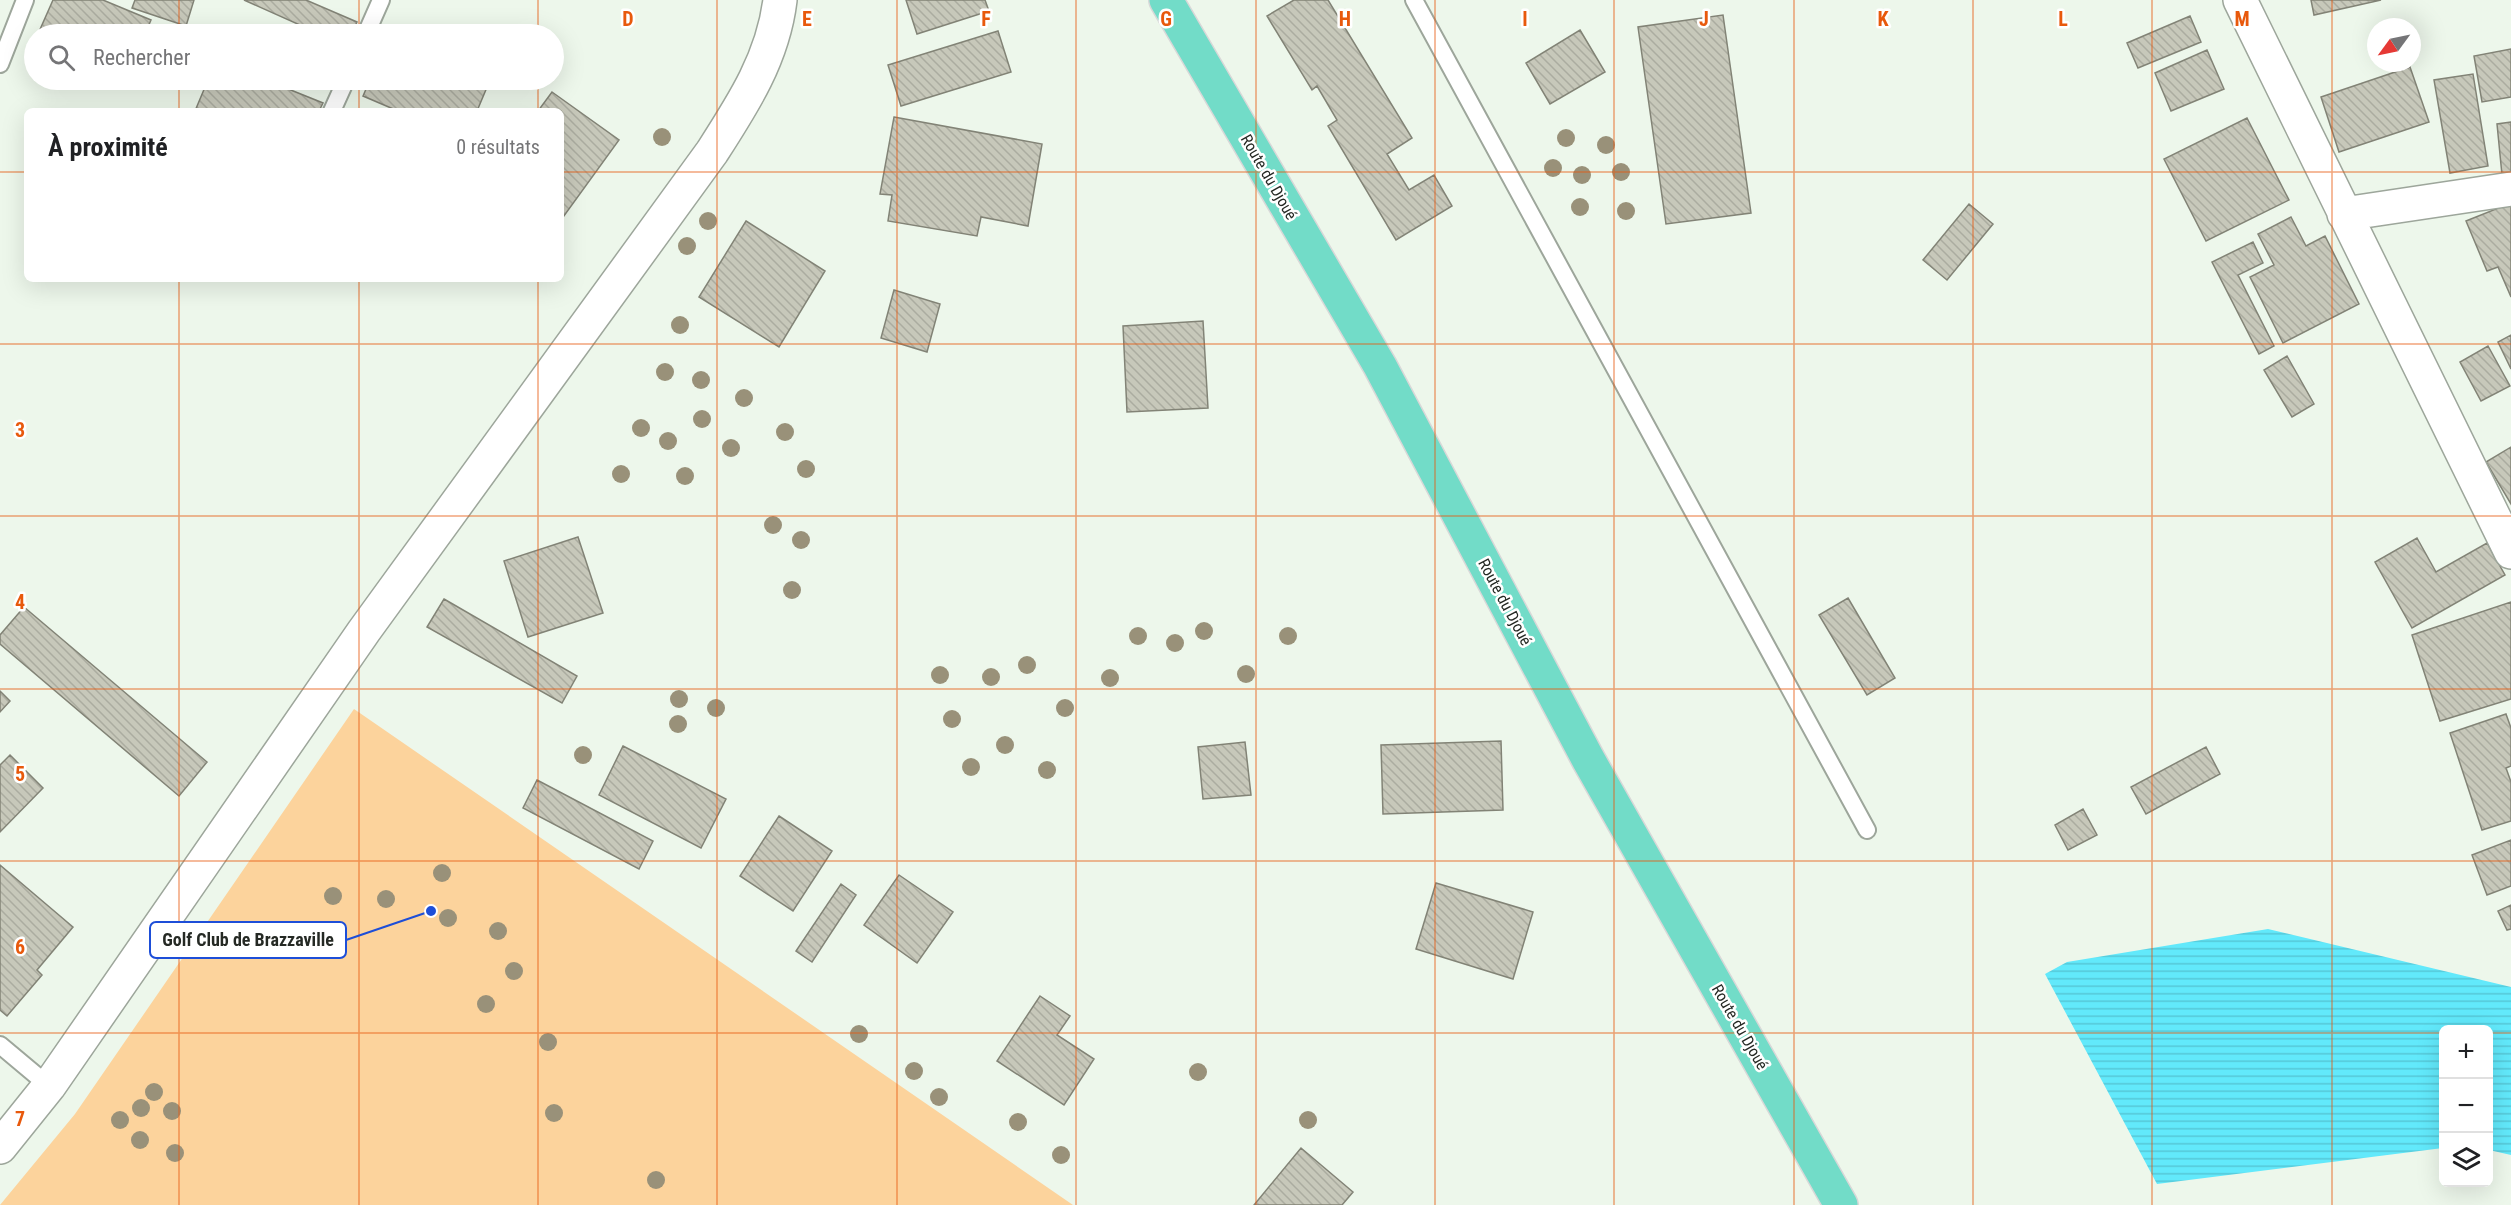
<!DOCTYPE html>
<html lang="fr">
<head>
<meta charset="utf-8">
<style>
	:root { --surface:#fff; --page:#f6f6f6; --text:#202124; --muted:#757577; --line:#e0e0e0 }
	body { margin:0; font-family:"Roboto Condensed",sans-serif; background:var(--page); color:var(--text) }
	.controls { position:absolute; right:18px; bottom:18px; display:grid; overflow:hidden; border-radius:9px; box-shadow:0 6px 24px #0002 }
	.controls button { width:54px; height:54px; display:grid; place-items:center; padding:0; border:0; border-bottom:2px solid var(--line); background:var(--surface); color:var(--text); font:30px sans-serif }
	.compass { position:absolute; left:2367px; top:18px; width:54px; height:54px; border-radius:50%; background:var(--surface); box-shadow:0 6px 24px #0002; rotate:237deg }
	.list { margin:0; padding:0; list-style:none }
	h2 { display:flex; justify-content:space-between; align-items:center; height:78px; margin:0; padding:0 24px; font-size:26px }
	h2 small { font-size:20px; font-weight:400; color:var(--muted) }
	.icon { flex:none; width:33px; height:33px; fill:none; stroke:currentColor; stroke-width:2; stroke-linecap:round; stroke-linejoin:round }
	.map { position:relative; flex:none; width:2511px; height:1205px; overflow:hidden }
	.search { position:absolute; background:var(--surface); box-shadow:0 6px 24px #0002; left:24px; top:24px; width:540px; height:66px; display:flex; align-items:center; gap:15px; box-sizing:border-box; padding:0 21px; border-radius:33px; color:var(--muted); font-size:22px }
	.panel { position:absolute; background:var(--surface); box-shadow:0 6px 24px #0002; left:24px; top:108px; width:540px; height:174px; border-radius:9px }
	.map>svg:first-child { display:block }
	.green { fill:#fcd39c }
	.water { fill:url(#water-rules) }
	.building { fill:url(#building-back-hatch); stroke:#828376; stroke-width:1.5 }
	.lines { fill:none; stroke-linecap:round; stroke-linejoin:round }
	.service-casing { stroke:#9da69b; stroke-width:20 }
	.minor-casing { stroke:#9da69b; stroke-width:36 }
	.primary-casing { stroke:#d8d8d8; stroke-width:36 }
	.service { stroke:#fff; stroke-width:16 }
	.minor { stroke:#fff; stroke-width:33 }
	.primary { stroke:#72dcc8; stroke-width:33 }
	.tree { fill:#999179 }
	.grid { fill:none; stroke:#e8590c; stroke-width:1.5; stroke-opacity:0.55 }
	.labels { text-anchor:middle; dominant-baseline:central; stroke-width:5; stroke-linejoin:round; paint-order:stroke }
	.street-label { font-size:16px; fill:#252924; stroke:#fff }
	.grid-label { font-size:20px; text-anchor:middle; font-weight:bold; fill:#e8590c; stroke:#fff; stroke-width:5; stroke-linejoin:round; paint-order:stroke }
	.leader { fill:none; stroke:#1d4ed8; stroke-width:2 }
	.callout-dot { fill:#1d4ed8; stroke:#fff; stroke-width:2 }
	.callout { fill:#fff; stroke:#1d4ed8; stroke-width:2 }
	.callout-label { font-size:18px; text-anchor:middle; font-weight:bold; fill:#252924 }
</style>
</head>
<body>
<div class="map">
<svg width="2511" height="1205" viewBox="0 0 2511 1205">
	<defs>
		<pattern id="water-rules" width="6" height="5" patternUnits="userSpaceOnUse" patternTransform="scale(1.5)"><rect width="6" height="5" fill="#62e9fb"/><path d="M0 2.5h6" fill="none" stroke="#55c8d7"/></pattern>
		<pattern id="building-back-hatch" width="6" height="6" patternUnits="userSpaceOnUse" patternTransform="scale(1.5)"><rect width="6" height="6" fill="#c7c8ba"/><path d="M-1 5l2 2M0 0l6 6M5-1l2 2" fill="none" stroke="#abaca0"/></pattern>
	</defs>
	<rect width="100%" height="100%" fill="#edf7eb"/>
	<!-- green -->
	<path class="green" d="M 354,709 L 1073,1205 L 0,1205 L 75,1114 Z"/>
	<!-- water -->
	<path class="water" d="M 2268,929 L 2511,987 L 2511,1155 L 2489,1150 L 2488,1030 L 2444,1030 L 2443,1148 L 2157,1184 L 2045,974 L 2067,962 Z"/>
	<!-- building -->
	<path class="building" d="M 53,0 L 103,0 L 151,20 L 145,34 L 38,34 Z
		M 135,0 L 194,0 L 186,26 L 132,8 Z
		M 244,0 L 306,0 L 357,22 L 352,34 L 320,34 Z
		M 906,0 L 985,0 L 989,11 L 917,34 Z
		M 1294,0 L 1328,0 L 1412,138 L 1387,154 L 1409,190 L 1434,175 L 1452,206 L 1396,240 L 1328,126 L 1337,120 L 1317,86 L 1312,90 L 1267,16 Z
		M 2311,0 L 2381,0 L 2314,15 Z
		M 1723,15 L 1751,213 L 1666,224 L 1638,27 Z
		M 2190,16 L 2201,42 L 2138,68 L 2127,43 Z
		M 1580,30 L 1605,72 L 1550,104 L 1526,63 Z
		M 998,31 L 1011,72 L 901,106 L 888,65 Z
		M 2511,49 L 2511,97 L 2482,102 L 2474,56 Z
		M 2207,50 L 2224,89 L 2171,111 L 2155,73 Z
		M 2410,67 L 2429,122 L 2339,152 L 2321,97 Z
		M 2473,74 L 2488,166 L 2450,173 L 2434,80 Z
		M 208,80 L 266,80 L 323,103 L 319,111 L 195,111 Z
		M 370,80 L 490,80 L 477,111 L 398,111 L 363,96 Z
		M 552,92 L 619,140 L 561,220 L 561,111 L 538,111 Z
		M 894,117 L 1042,144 L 1028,226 L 981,217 L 977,236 L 888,221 L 892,195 L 880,194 Z
		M 2247,118 L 2289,200 L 2206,241 L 2164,159 Z
		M 2511,122 L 2511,174 L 2502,175 L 2497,124 Z
		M 2511,203 L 2511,297 L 2498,267 L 2487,271 L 2466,221 Z
		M 1969,204 L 1993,224 L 1947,280 L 1923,260 Z
		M 2291,217 L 2306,246 L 2325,236 L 2359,304 L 2283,343 L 2250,277 L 2274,265 L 2258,234 Z
		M 746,221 L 825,271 L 779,347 L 699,297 Z
		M 2253,242 L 2263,263 L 2238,275 L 2274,346 L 2259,354 L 2212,262 Z
		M 894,290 L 940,304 L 927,352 L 881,338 Z
		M 1203,321 L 1208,408 L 1127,412 L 1123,326 Z
		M 2511,335 L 2511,369 L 2498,342 Z
		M 2488,346 L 2510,386 L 2481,401 L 2460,362 Z
		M 2287,356 L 2314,404 L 2292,417 L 2264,370 Z
		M 2511,447 L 2511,504 L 2486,462 Z
		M 578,537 L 603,613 L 528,637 L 504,561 Z
		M 2417,538 L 2436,572 L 2487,543 L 2505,575 L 2412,628 L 2375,562 Z
		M 1848,598 L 1895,678 L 1867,695 L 1819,615 Z
		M 444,599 L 577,676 L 562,703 L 427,627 Z
		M 2511,602 L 2511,699 L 2440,721 L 2412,635 Z
		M 24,607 L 207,762 L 179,796 L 0,644 L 0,635 Z
		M 0,691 L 10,701 L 0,712 Z
		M 2506,714 L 2511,728 L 2511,766 L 2506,768 L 2511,782 L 2511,821 L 2482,830 L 2450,733 Z
		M 1501,741 L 1503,810 L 1383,814 L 1381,745 Z
		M 1245,742 L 1251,795 L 1203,799 L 1198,747 Z
		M 623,746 L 726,799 L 701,848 L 599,795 Z
		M 2206,747 L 2220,774 L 2146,814 L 2131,787 Z
		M 10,755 L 43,788 L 0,832 L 0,765 Z
		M 537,780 L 653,841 L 639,869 L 523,808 Z
		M 2083,809 L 2097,835 L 2068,850 L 2055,825 Z
		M 779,816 L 832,851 L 793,911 L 740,876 Z
		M 2511,840 L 2511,886 L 2487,895 L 2472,855 Z
		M 0,865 L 73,927 L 37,970 L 42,975 L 7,1016 L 0,1010 Z
		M 899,875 L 953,912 L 917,963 L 864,925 Z
		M 1436,883 L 1533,912 L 1513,979 L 1416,949 Z
		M 841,884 L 856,895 L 812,962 L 796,951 Z
		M 2511,905 L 2511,929 L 2507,930 L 2498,911 Z
		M 1040,996 L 1070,1016 L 1057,1035 L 1094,1059 L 1064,1105 L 997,1061 Z
		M 1301,1148 L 1353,1192 L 1342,1205 L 1254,1205 Z"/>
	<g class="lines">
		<defs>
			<path id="service" d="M 1414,0 L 1867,830
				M 366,34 L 381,0
				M 0,64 L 25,0
				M 332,111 L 346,80
				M 0,1045 L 49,1086"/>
			<path id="minor" d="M 2240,0 L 2511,552
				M 2344,214 L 2511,189
				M 0,1147 L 49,1086 L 364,631 L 712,152 C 743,104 773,58 780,0"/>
			<path id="primary" d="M 1166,0 L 1380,366 L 1588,759 L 1841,1205"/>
		</defs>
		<!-- service casing -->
		<use href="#service" class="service-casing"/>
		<!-- minor casing -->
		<use href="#minor" class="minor-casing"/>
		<!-- primary casing -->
		<use href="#primary" class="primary-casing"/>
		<!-- service -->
		<use href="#service" class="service"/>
		<!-- minor -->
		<use href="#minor" class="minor"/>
		<!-- primary -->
		<use href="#primary" class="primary"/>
	</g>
	<!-- trees -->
	<g class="tree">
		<circle cx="662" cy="137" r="9"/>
		<circle cx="1566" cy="138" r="9"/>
		<circle cx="1606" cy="145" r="9"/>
		<circle cx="1553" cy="168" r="9"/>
		<circle cx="1621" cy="172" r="9"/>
		<circle cx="1582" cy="175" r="9"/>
		<circle cx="1580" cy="207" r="9"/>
		<circle cx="1626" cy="211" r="9"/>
		<circle cx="708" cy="221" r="9"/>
		<circle cx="687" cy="246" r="9"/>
		<circle cx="680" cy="325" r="9"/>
		<circle cx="665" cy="372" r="9"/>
		<circle cx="701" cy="380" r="9"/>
		<circle cx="744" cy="398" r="9"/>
		<circle cx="702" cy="419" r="9"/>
		<circle cx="641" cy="428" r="9"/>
		<circle cx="785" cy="432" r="9"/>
		<circle cx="668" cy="441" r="9"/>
		<circle cx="731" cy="448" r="9"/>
		<circle cx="806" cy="469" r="9"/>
		<circle cx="621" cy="474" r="9"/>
		<circle cx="685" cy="476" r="9"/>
		<circle cx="773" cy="525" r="9"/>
		<circle cx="801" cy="540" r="9"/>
		<circle cx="792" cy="590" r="9"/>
		<circle cx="1204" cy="631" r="9"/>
		<circle cx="1138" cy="636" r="9"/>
		<circle cx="1288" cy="636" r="9"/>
		<circle cx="1175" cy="643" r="9"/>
		<circle cx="1027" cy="665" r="9"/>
		<circle cx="1246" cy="674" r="9"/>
		<circle cx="940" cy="675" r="9"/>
		<circle cx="991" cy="677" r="9"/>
		<circle cx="1110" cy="678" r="9"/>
		<circle cx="679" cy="699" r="9"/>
		<circle cx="716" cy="708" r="9"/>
		<circle cx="1065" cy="708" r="9"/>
		<circle cx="952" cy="719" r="9"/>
		<circle cx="678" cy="724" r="9"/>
		<circle cx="1005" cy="745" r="9"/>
		<circle cx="583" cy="755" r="9"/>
		<circle cx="971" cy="767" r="9"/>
		<circle cx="1047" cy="770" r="9"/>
		<circle cx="442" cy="873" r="9"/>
		<circle cx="333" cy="896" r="9"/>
		<circle cx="386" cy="899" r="9"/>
		<circle cx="448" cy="918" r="9"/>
		<circle cx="498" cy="931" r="9"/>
		<circle cx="514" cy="971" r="9"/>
		<circle cx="486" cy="1004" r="9"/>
		<circle cx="859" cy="1034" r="9"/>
		<circle cx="548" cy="1042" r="9"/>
		<circle cx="914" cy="1071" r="9"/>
		<circle cx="1198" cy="1072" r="9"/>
		<circle cx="154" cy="1092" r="9"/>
		<circle cx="939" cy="1097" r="9"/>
		<circle cx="141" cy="1108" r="9"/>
		<circle cx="172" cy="1111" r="9"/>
		<circle cx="554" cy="1113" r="9"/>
		<circle cx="120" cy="1120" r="9"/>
		<circle cx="1308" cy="1120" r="9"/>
		<circle cx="1018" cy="1122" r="9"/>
		<circle cx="140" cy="1140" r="9"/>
		<circle cx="175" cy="1153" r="9"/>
		<circle cx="1061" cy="1155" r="9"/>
		<circle cx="656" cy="1180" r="9"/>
	</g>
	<!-- grid -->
	<path class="grid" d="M 179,0 L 179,34M 359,0 L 359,34M 538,0 L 538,34M 717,0 L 717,1205M 897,0 L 897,1205M 1076,0 L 1076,1205M 1256,0 L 1256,1205M 1435,0 L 1435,1205M 1614,0 L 1614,1205M 1794,0 L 1794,1205M 1973,0 L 1973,1205M 2152,0 L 2152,1205M 2332,0 L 2332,1205M 179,80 L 179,111M 359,80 L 359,111M 538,80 L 538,111M 0,172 L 27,172M 561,172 L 2511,172M 179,279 L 179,1205M 359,279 L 359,1205M 538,279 L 538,1205M 0,344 L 2511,344M 0,516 L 2511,516M 0,689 L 2511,689M 0,861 L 2511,861M 0,1033 L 2444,1033M 2488,1033 L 2511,1033"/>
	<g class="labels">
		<!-- street labels -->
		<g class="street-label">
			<text transform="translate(1269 177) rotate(60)">Route du Djoué</text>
			<text transform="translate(1505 602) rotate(62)">Route du Djoué</text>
			<text transform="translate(1740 1027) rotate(60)">Route du Djoué</text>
		</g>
	</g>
	<g class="grid-label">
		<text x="628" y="26">D</text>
		<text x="807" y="26">E</text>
		<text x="986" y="26">F</text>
		<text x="1166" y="26">G</text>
		<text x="1345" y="26">H</text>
		<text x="1525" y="26">I</text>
		<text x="1704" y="26">J</text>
		<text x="1883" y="26">K</text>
		<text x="2063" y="26">L</text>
		<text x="2242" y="26">M</text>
		<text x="20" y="437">3</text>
		<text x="20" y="609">4</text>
		<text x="20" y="781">5</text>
		<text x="20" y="954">6</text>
		<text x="20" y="1126">7</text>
	</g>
	<!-- callouts -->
	<path class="leader" d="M431 911L346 940"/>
	<circle class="callout-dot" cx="431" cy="911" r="6"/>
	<rect class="callout" x="150" y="922" width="196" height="36" rx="6"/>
	<g class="callout-label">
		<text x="248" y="946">Golf Club de Brazzaville</text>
	</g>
</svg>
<div class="controls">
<button>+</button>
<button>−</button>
<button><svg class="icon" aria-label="layers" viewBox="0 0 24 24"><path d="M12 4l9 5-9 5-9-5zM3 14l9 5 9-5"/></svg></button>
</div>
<svg class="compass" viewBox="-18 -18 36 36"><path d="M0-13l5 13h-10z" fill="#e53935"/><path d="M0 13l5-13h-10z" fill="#757577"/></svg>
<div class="search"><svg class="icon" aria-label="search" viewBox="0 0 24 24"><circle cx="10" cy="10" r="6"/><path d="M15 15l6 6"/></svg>Rechercher</div>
<section class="panel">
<h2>À proximité<small>0 résultats</small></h2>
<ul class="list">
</ul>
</section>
</div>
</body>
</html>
